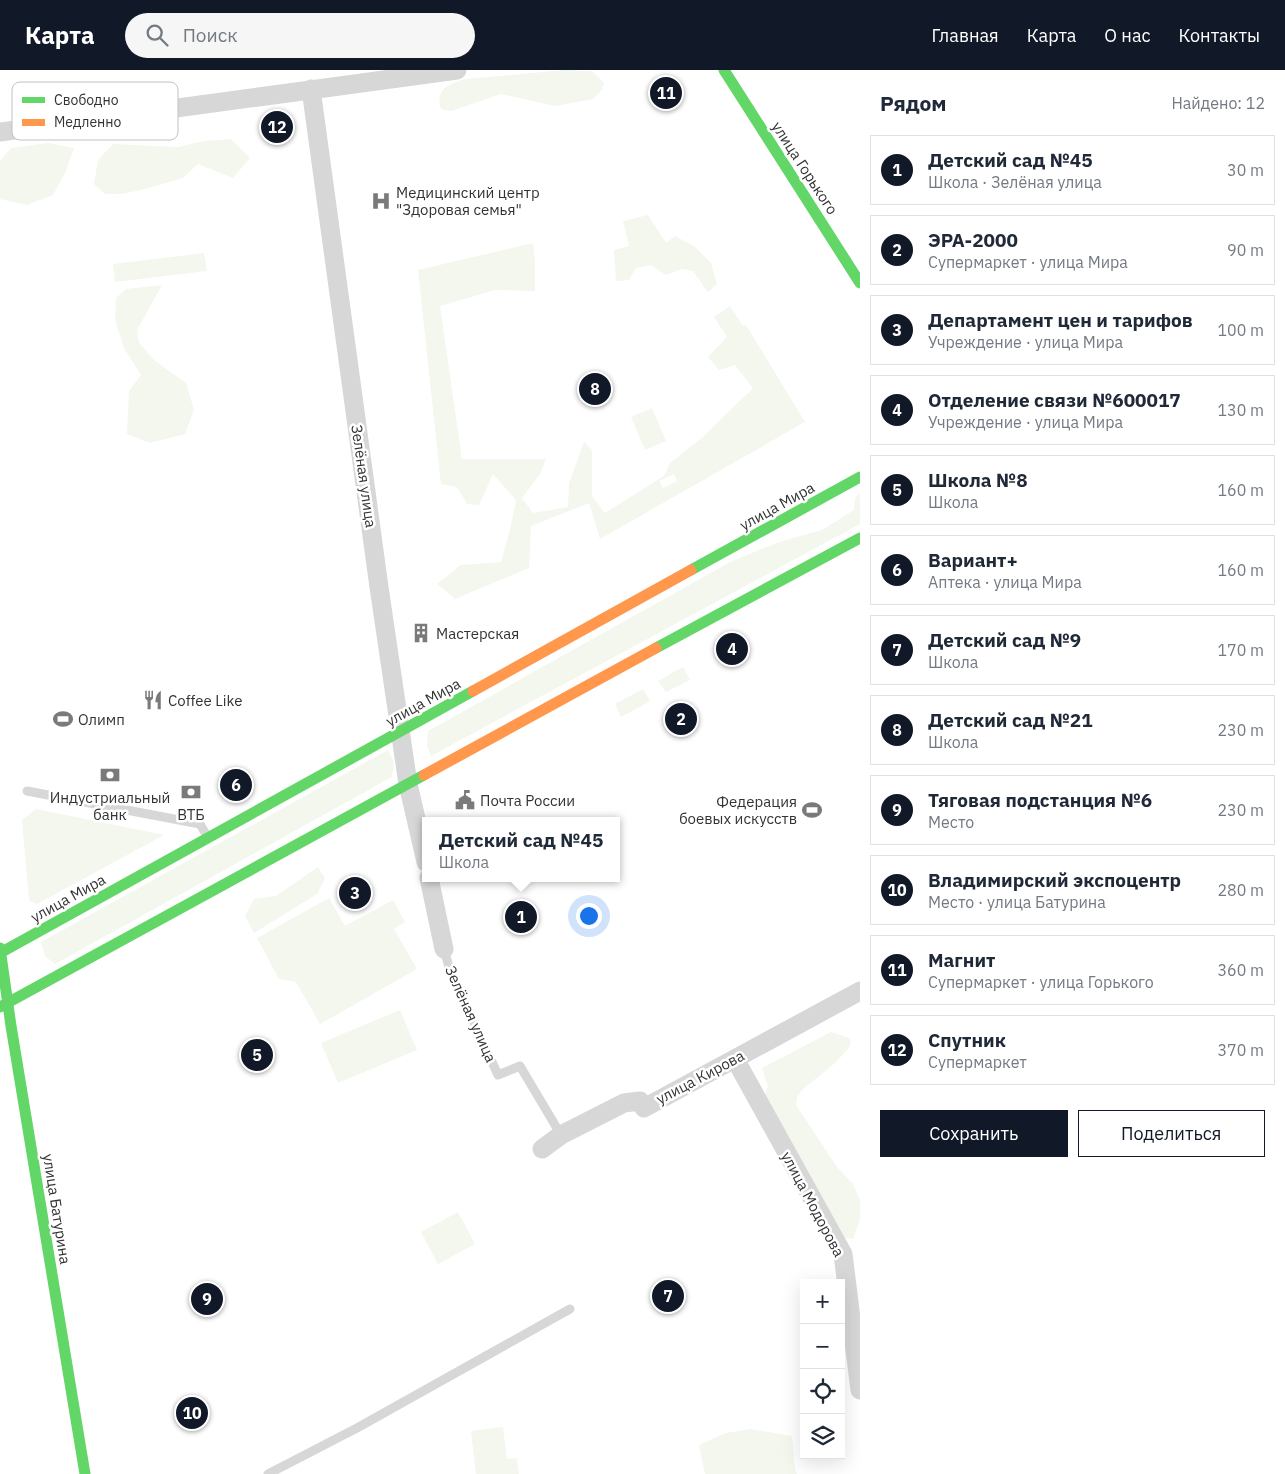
<!DOCTYPE html>
<html lang="ru">
<head>
<meta charset="utf-8">
<style>
	:root { --surface:#fff; --page:#f6f6f7; --text:#1f2937; --muted:#747a83; --line:#e0e1e3; --accent:#111827 }
	body { margin:0; font-family:"IBM Plex Sans",sans-serif; background:var(--page); color:var(--text) }
	.controls { position:absolute; right:15px; bottom:15px; display:grid; overflow:hidden; border-radius:0px; box-shadow:0 5px 20px #0002 }
	.controls button { width:45px; height:45px; display:grid; place-items:center; padding:0; border:0; border-bottom:1px solid var(--line); background:var(--surface); color:var(--text); font:25px sans-serif }
	.you { position:absolute; left:588px; top:845px; width:18px; height:18px; margin:-12px; border:4px solid #fff; border-radius:50%; background:#1a73e8; box-shadow:0 0 0 8px #1a73e833 }
	.badge { display:grid; place-items:center; width:32px; height:32px; border-radius:50%; background:var(--accent); color:#fff; font-size:16px; font-weight:700 }
	.pin { position:absolute; translate:-50% -50%; border:2px solid #fff; box-shadow:0 1px 5px #0006 }
	.popup { position:absolute; left:422px; top:747px; width:198px; height:65px; box-sizing:border-box; display:grid; place-content:center; border-radius:0px; background:var(--surface); filter:drop-shadow(0 1px 4px #0005); font-size:16px; white-space:nowrap; color:var(--muted) }
	.popup b { font-size:19px; color:var(--text) }
	.popup::after { content:''; position:absolute; left:50%; top:100%; margin-left:-10px; border:10px solid transparent; border-top-color:var(--surface) }
	.list { margin:0; padding:0; list-style:none }
	h2 { display:flex; justify-content:space-between; align-items:center; height:65px; margin:0; padding:0 20px; font-size:21px }
	h2 small { font-size:16px; font-weight:400; color:var(--muted) }
	.list li { display:grid; grid-template-columns:32px 1fr auto; gap:15px; align-items:center; box-sizing:border-box; height:70px; margin:0 10px 10px; padding:0 10px; border:1px solid var(--line); border-radius:0px }
	.list b { display:block; font-size:19px; white-space:nowrap }
	.list p { margin:0; font-size:16px; white-space:nowrap; color:var(--muted) }
	.list em { font-size:16px; font-style:normal; color:var(--muted) }
	.actions { display:flex; gap:10px; padding:15px 20px }
	.actions a { flex:1; padding:11px 0; border:1px solid var(--accent); border-radius:0px; text-align:center; font-size:18px; color:var(--accent) }
	.actions .main { background:var(--accent); color:#fff }
	.icon { flex:none; width:28px; height:28px; fill:none; stroke:currentColor; stroke-width:2; stroke-linecap:round; stroke-linejoin:round }
	.map { position:relative; flex:none; width:860px; height:1404px; overflow:hidden }
	header { display:flex; align-items:center; gap:30px; box-sizing:border-box; height:70px; padding:0 25px; background:var(--accent); color:#fff }
	header strong { font-size:24px }
	nav { display:flex; gap:28px; margin-inline-start:auto; font-size:18px }
	.search { width:350px; height:45px; background:var(--page); display:flex; align-items:center; gap:12px; box-sizing:border-box; padding:0 18px; border-radius:28px; color:var(--muted); font-size:19px }
	main { display:flex }
	aside { flex:1; background:var(--surface) }
	.map>svg:first-child { display:block }
	.green { fill:#f3f7ee; fill-rule:evenodd }
	.lines { fill:none; stroke-linecap:round; stroke-linejoin:round }
	.lane { stroke:#d7d7d7; stroke-width:9 }
	.street { stroke:#d7d7d7; stroke-width:19 }
	.fast { stroke:#63d668; stroke-width:11 }
	.slow { stroke:#ff974d; stroke-width:11 }
	.labels { text-anchor:middle; dominant-baseline:central; stroke-width:5; stroke-linejoin:round; paint-order:stroke }
	.street-label { font-size:15px; fill:#333; stroke:#fff }
	.poi-label { font-size:15px; fill:#333; stroke:#fff; text-anchor:start }
	.key { fill:#fff; stroke:#c2c2c2; stroke-width:1 }
	.key-label { font-size:14px; fill:#333 }
</style>
</head>
<body>
<header>
<strong>Карта</strong>
<div class="search"><svg class="icon" aria-label="search" viewBox="0 0 24 24"><circle cx="10" cy="10" r="6"/><path d="M15 15l6 6"/></svg>Поиск</div>
<nav><a>Главная</a><a>Карта</a><a>О нас</a><a>Контакты</a></nav>
</header>
<main>
<div class="map">
<svg width="860" height="1404" viewBox="0 0 860 1404">
	<rect width="100%" height="100%" fill="#fff"/>
	<!-- green -->
	<path class="green" d="M 564,0 L 592,1 L 604,13 L 602,20 L 593,29 L 555,36 L 501,24 L 451,41 L 441,39 C 434,19 451,13 466,9 Z
		M 231,69 L 250,88 L 233,108 L 198,94 L 183,108 L 141,120 L 121,124 L 105,124 L 94,114 L 98,90 L 113,74 L 178,77 L 204,71 Z
		M 48,73 L 74,78 L 66,101 L 53,125 L 27,135 L 0,129 L 0,91 L 11,78 Z
		M 648,145 L 666,173 L 675,166 L 695,177 L 711,193 L 717,214 L 708,222 L 693,201 L 682,199 L 666,205 L 651,195 L 636,198 L 629,210 L 616,211 L 614,180 L 629,176 L 623,151 Z
		M 533,173 L 535,193 L 535,221 L 495,220 L 440,236 L 462,389 L 546,389 L 540,404 L 522,428 L 533,443 L 568,437 L 569,413 L 584,372 L 592,380 L 592,426 L 605,443 L 664,406 L 670,393 L 703,367 L 753,318 L 735,295 L 719,300 L 708,287 L 727,267 L 714,247 L 730,236 L 743,256 L 746,255 L 805,352 L 600,469 L 589,433 L 531,456 L 529,498 L 455,529 L 437,514 L 461,495 L 501,492 L 510,460 L 516,430 L 493,404 L 479,435 L 467,434 L 457,417 L 441,414 L 418,200 ZM 674,404 L 677,411 L 663,418 L 659,411 Z
		M 204,183 L 207,201 L 115,212 L 113,194 Z
		M 162,215 L 137,260 L 139,273 L 154,290 L 186,313 L 194,340 L 185,364 L 150,373 L 127,364 L 129,321 L 141,305 L 124,278 L 115,250 L 116,228 L 126,219 Z
		M 652,338 L 666,371 L 645,380 L 631,347 Z
		M 860,423 L 860,454 L 431,686 L 427,676 L 428,661 L 732,491 L 779,472 L 822,460 L 854,440 L 855,428 Z
		M 683,597 L 690,610 L 666,622 L 658,611 Z
		M 643,619 L 650,631 L 621,647 L 615,634 Z
		M 388,680 L 394,692 L 392,707 L 55,894 L 45,886 L 41,872 Z
		M 36,739 L 164,765 L 37,834 L 29,830 L 22,750 Z
		M 318,797 L 325,808 L 317,824 L 254,863 L 245,846 L 254,829 L 276,826 Z
		M 329,828 L 345,856 L 393,830 L 405,852 L 394,859 L 417,899 L 320,954 L 296,912 L 279,909 L 257,868 Z
		M 400,940 L 417,980 L 338,1013 L 321,973 Z
		M 831,962 L 849,968 L 851,972 L 848,979 L 835,993 L 802,1020 L 797,1027 L 796,1035 L 837,1097 L 853,1114 L 860,1130 L 860,1150 L 853,1169 L 845,1168 L 832,1153 L 762,1033 L 768,1016 L 762,998 Z
		M 458,1142 L 475,1174 L 438,1194 L 421,1162 Z
		M 503,1357 L 507,1389 L 517,1388 L 519,1404 L 476,1404 L 471,1361 Z
		M 750,1359 L 792,1366 L 795,1399 L 797,1404 L 705,1404 L 699,1375 L 726,1363 Z"/>
	<g class="lines">
		<!-- lane -->
		<path class="lane" d="M 27,721 L 200,754 L 207,766
			M 444,879 L 450,901 L 498,1005 L 520,996 L 561,1065
			M 268,1404 L 357,1358 L 570,1239"/>
		<!-- street -->
		<path class="street" d="M 311,19 L 379,517 L 408,714 L 426,792
			M 0,62 L 457,0
			M 429,808 L 444,879
			M 735,989 L 843,1184 L 860,1320
			M 542,1079 L 561,1065 L 624,1033 L 640,1031 L 644,1038 L 860,921"/>
		<!-- fast -->
		<path class="fast" d="M 724,0 L 860,213
			M 691,500 L 860,407
			M 656,578 L 860,468
			M 0,878 L 11,956 L 85,1404
			M 0,883 L 473,621
			M 0,937 L 424,705"/>
		<!-- slow -->
		<path class="slow" d="M 473,621 L 691,500
			M 424,705 L 656,578"/>
	</g>
	<!-- icons -->
	<defs>
		<symbol id="hospital-bare" viewBox="-9 -9 18 18"><path d="M-5-5h3v3.5h4V-5h3V5h-3V1.5h-4V5h-3Z" fill="#7a7a7a" stroke="#fff" stroke-width="2.5" paint-order="stroke"/></symbol>
		<symbol id="building-bare" viewBox="-9 -9 18 18"><path d="M-4-6H4V6H1V3H-1V6H-4ZM-2.5-4.3h1.7v1.8h-1.7ZM.8-4.3h1.7v1.8H.8ZM-2.5-1h1.7V.8h-1.7ZM.8-1h1.7V.8H.8Z" fill="#7a7a7a" stroke="#fff" stroke-width="2.5" paint-order="stroke"/></symbol>
		<symbol id="restaurant-bare" viewBox="-9 -9 18 18"><path d="M-5-6h1v4h1v-4h1v4h1v-4h1v5L-1.5 .5V6h-2V.5L-5-1ZM5-6V6H3V1.5H1.5Q1.5-4 5-6Z" fill="#7a7a7a" stroke="#fff" stroke-width="2.5" paint-order="stroke"/></symbol>
		<symbol id="stadium-bare" viewBox="-9 -9 18 18"><path d="M0-5a6.5 5 0 1 0 0 10a6.5 5 0 1 0 0-10ZM-3.5-1.8h7v3.6h-7Z" fill="#7a7a7a" stroke="#fff" stroke-width="2.5" paint-order="stroke"/></symbol>
		<symbol id="bank-bare" viewBox="-9 -9 18 18"><path d="M-6-4H6V4H-6ZM0-2.3a2.3 2.3 0 1 0 0 4.6a2.3 2.3 0 1 0 0-4.6Z" fill="#7a7a7a" stroke="#fff" stroke-width="2.5" paint-order="stroke"/></symbol>
		<symbol id="civic-bare" viewBox="-9 -9 18 18"><path d="M-.6-6.5H3V-4.5H.6V-3L4-1V1h2V6H-6V1h2V-1L-.6-3ZM-1.2 2.5V6h2.4V2.5Z" fill="#7a7a7a" stroke="#fff" stroke-width="2.5" paint-order="stroke"/></symbol>
	</defs>
	<g fill-rule="evenodd">
		<use href="#hospital-bare" x="367" y="117" width="28" height="28"/>
		<use href="#building-bare" x="407" y="549" width="28" height="28"/>
		<use href="#restaurant-bare" x="139" y="616" width="28" height="28"/>
		<use href="#stadium-bare" x="49" y="635" width="28" height="28"/>
		<use href="#bank-bare" x="96" y="691" width="28" height="28"/>
		<use href="#bank-bare" x="177" y="708" width="28" height="28"/>
		<use href="#civic-bare" x="451" y="716" width="28" height="28"/>
		<use href="#stadium-bare" x="798" y="726" width="28" height="28"/>
	</g>
	<g class="labels">
		<!-- street labels -->
		<g class="street-label">
			<text transform="translate(805 98) rotate(57)">улица Горького</text>
			<text transform="translate(364 406) rotate(82)">Зелёная улица</text>
			<text transform="translate(777 436) rotate(-29)">улица Мира</text>
			<text transform="translate(423 632) rotate(-29)">улица Мира</text>
			<text transform="translate(68 828) rotate(-29)">улица Мира</text>
			<text transform="translate(471 944) rotate(66)">Зелёная улица</text>
			<text transform="translate(700 1007) rotate(-28)">улица Кирова</text>
			<text transform="translate(813 1134) rotate(62)">улица Модорова</text>
			<text transform="translate(57 1139) rotate(81)">улица Батурина</text>
		</g>
		<!-- poi labels -->
		<g class="poi-label">
			<text x="396" y="122">Медицинский центр<tspan x="396" dy="17">"Здоровая семья"</tspan></text>
			<text x="436" y="563">Мастерская</text>
			<text x="168" y="630">Coffee Like</text>
			<text x="78" y="649">Олимп</text>
			<text x="110" y="727" text-anchor="middle">Индустриальный<tspan x="110" dy="17">банк</tspan></text>
			<text x="480" y="730">Почта России</text>
			<text x="797" y="731" text-anchor="end">Федерация<tspan x="797" dy="17">боевых искусств</tspan></text>
			<text x="191" y="744" text-anchor="middle">ВТБ</text>
		</g>
	</g>
	<!-- legend -->
	<rect x="12" y="12" width="166" height="58" rx="8" class="key"/>
	<rect x="22" y="27" width="23" height="6" fill="#63d668"/>
	<rect x="22" y="49" width="23" height="7" fill="#ff974d"/>
	<g class="key-label">
		<text x="54" y="35">Свободно</text>
		<text x="54" y="57">Медленно</text>
	</g>
</svg>
<div class="controls">
<button>+</button>
<button>−</button>
<button><svg class="icon" aria-label="locate" viewBox="0 0 24 24"><circle cx="12" cy="12" r="6"/><path d="M12 2v4M12 18v4M2 12h4M18 12h4"/></svg></button>
<button><svg class="icon" aria-label="layers" viewBox="0 0 24 24"><path d="M12 4l9 5-9 5-9-5zM3 14l9 5 9-5"/></svg></button>
</div>
<div class="you"></div>
<div class="pin badge" style="left:521px;top:847px">1</div>
<div class="popup"><b>Детский сад №45</b>Школа</div>
<div class="pin badge" style="left:681px;top:649px">2</div>
<div class="pin badge" style="left:355px;top:823px">3</div>
<div class="pin badge" style="left:732px;top:579px">4</div>
<div class="pin badge" style="left:257px;top:985px">5</div>
<div class="pin badge" style="left:236px;top:715px">6</div>
<div class="pin badge" style="left:668px;top:1226px">7</div>
<div class="pin badge" style="left:595px;top:319px">8</div>
<div class="pin badge" style="left:207px;top:1229px">9</div>
<div class="pin badge" style="left:192px;top:1343px">10</div>
<div class="pin badge" style="left:666px;top:23px">11</div>
<div class="pin badge" style="left:277px;top:57px">12</div>
</div>
<aside>
<h2>Рядом<small>Найдено: 12</small></h2>
<ul class="list">
<li><span class="badge">1</span><div><b>Детский сад №45</b><p>Школа · Зелёная улица</p></div><em>30 m</em></li>
<li><span class="badge">2</span><div><b>ЭРА-2000</b><p>Супермаркет · улица Мира</p></div><em>90 m</em></li>
<li><span class="badge">3</span><div><b>Департамент цен и тарифов</b><p>Учреждение · улица Мира</p></div><em>100 m</em></li>
<li><span class="badge">4</span><div><b>Отделение связи №600017</b><p>Учреждение · улица Мира</p></div><em>130 m</em></li>
<li><span class="badge">5</span><div><b>Школа №8</b><p>Школа</p></div><em>160 m</em></li>
<li><span class="badge">6</span><div><b>Вариант+</b><p>Аптека · улица Мира</p></div><em>160 m</em></li>
<li><span class="badge">7</span><div><b>Детский сад №9</b><p>Школа</p></div><em>170 m</em></li>
<li><span class="badge">8</span><div><b>Детский сад №21</b><p>Школа</p></div><em>230 m</em></li>
<li><span class="badge">9</span><div><b>Тяговая подстанция №6</b><p>Место</p></div><em>230 m</em></li>
<li><span class="badge">10</span><div><b>Владимирский экспоцентр</b><p>Место · улица Батурина</p></div><em>280 m</em></li>
<li><span class="badge">11</span><div><b>Магнит</b><p>Супермаркет · улица Горького</p></div><em>360 m</em></li>
<li><span class="badge">12</span><div><b>Спутник</b><p>Супермаркет</p></div><em>370 m</em></li>
</ul>
<div class="actions"><a class="main">Сохранить</a><a>Поделиться</a></div>
</aside>
</main>
</body>
</html>
